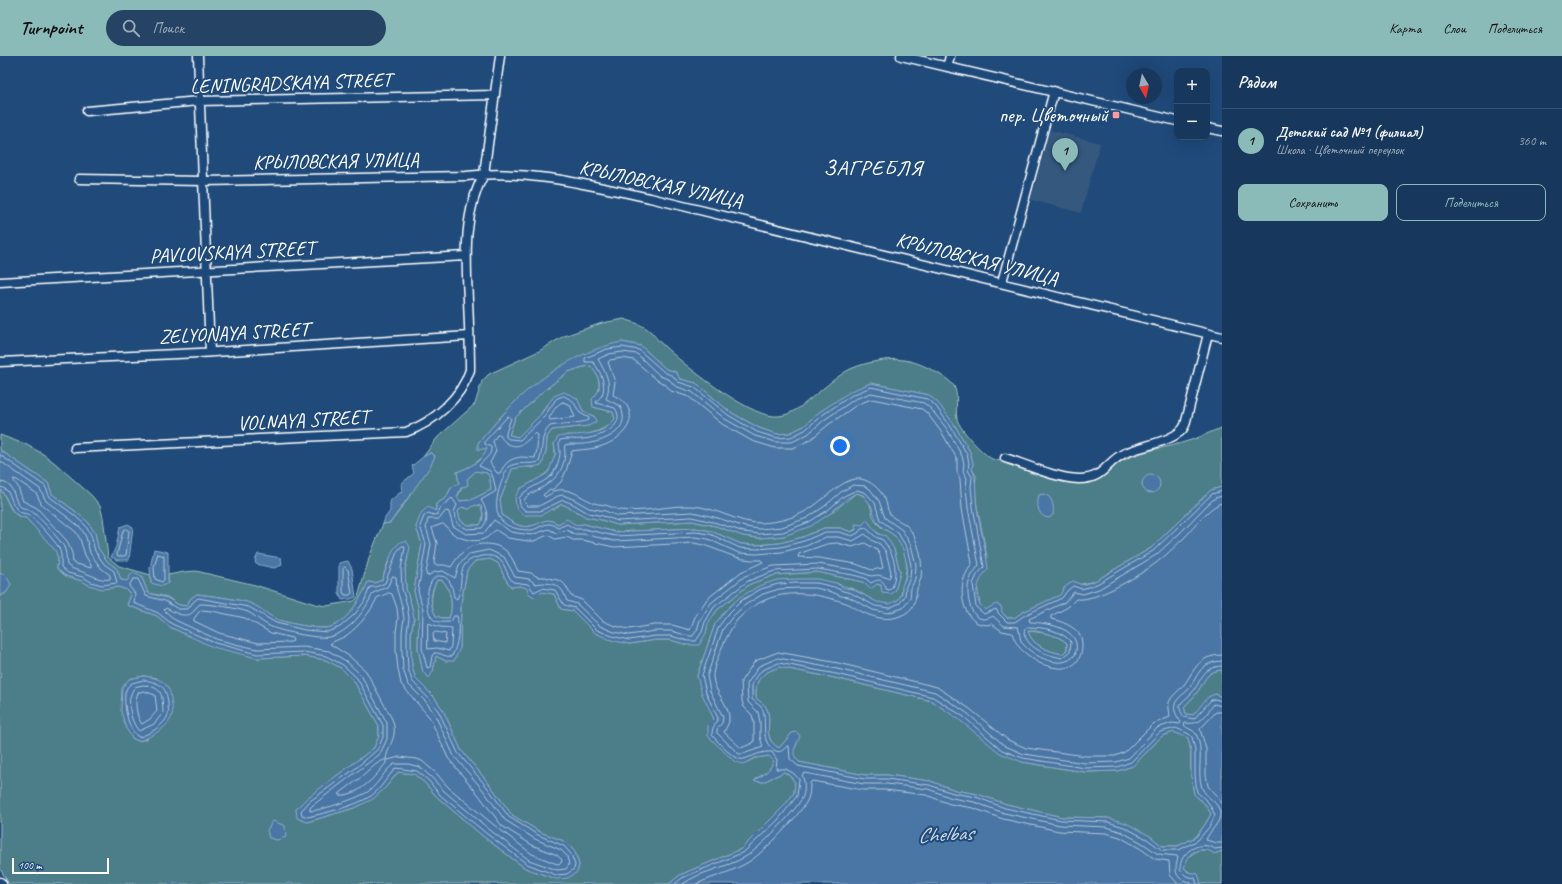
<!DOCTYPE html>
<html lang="ru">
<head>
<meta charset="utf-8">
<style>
	:root { --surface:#17385c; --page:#244365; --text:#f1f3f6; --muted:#9eacbb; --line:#365272; --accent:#8bbbb9 }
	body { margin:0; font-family:Caveat,sans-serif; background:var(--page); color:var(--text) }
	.controls { position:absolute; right:12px; top:12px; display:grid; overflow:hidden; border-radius:8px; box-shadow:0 4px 16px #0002 }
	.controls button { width:36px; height:36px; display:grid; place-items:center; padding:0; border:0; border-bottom:1px solid var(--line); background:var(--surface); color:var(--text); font:20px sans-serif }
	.compass { position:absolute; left:1126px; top:12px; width:36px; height:36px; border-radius:50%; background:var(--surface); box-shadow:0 4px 16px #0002; rotate:171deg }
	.scale { position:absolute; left:12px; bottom:10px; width:97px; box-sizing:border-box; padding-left:4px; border:2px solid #fff; border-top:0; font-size:11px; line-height:14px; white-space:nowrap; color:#fff; -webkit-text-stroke:3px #1f4a7a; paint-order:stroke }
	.you { position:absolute; left:840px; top:390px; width:14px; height:14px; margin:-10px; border:3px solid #fff; border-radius:50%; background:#1a73e8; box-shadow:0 0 0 6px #1a73e833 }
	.badge { display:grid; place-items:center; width:26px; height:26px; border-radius:50%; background:var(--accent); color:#111; font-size:13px; font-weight:700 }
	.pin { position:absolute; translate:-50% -33px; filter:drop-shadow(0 1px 2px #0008) }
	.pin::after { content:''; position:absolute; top:21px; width:14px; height:12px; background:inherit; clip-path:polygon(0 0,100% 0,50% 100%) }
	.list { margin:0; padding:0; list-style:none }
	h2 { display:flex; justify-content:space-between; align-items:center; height:52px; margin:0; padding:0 16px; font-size:17px }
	h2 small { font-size:13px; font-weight:400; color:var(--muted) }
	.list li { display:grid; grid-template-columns:26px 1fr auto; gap:12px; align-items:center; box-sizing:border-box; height:64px; padding:0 16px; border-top:1px solid var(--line) }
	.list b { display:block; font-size:15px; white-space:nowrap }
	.list p { margin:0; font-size:13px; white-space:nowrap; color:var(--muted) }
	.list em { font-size:13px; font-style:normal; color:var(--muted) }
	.actions { display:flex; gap:8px; padding:12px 16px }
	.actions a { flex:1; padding:9px 0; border:1px solid var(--accent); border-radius:8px; text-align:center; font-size:14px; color:var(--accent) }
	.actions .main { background:var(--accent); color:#111 }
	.icon { flex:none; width:22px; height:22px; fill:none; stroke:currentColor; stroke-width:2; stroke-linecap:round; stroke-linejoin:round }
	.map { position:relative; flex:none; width:1222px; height:828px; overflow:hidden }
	header { display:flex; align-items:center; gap:24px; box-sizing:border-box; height:56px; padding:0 20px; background:var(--accent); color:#111 }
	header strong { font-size:19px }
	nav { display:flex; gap:22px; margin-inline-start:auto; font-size:14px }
	.search { width:280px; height:36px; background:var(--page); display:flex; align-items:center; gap:10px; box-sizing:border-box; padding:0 14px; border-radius:22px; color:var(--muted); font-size:15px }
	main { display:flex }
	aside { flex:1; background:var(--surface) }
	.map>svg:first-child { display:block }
	.built { fill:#35587e }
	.green { fill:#4c7e89; stroke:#a6bec4; fill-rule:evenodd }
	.water { fill:#4876a4; stroke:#91adc8; fill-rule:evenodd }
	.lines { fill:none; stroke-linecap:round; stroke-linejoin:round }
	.shore { stroke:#b6c8db; stroke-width:1 }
	.minor-casing { stroke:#fff; stroke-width:11 }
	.major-casing { stroke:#fff; stroke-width:13 }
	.minor { stroke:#1f4a7a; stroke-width:8 }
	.major { stroke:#1f4a7a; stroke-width:10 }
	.poi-dot { fill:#ff9aa2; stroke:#1f4a7a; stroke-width:1.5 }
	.labels { text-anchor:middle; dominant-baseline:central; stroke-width:4; stroke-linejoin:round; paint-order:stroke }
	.street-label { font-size:20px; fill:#fff; stroke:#1f4a7a }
	.poi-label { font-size:20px; fill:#fff; stroke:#1f4a7a; text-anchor:end }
	.water-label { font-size:21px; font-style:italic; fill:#d1dde8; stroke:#1f4a7a }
	.quarter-label { font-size:22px; letter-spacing:1px; fill:#fff; stroke:#1f4a7a }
</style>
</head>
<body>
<header>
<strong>Turnpoint</strong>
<div class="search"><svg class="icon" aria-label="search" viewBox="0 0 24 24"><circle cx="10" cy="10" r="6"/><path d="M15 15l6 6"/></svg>Поиск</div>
<nav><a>Карта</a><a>Слои</a><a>Поделиться</a></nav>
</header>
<main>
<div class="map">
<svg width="1222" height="828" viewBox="0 0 1222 828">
	<rect width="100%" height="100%" fill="#1f4a7a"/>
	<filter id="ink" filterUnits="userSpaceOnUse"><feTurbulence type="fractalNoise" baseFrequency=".025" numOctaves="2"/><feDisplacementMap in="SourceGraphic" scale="8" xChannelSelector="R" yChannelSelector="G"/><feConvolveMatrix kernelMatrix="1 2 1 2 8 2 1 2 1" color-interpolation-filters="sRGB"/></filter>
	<g filter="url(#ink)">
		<!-- built -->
		<path class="built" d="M 1050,74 L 1100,87 L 1081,157 L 1031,144 Z"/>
		<!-- green -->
		<path class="green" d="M 624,263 C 633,266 644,269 651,276 C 655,280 658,285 663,289 C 684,309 747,359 774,360 C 788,361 799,352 809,344 C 821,335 832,324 845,316 C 857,308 889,301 903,304 C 913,305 923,309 932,314 C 938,317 950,324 954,330 C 959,341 955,351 957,363 C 960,374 982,397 992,403 C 995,404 998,404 1001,405 C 1029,414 1060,429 1089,426 C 1104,424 1109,411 1122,405 C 1143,394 1166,392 1188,385 C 1200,382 1211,375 1222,372 L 1222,431 L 1211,434 L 1151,492 L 1095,525 L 1064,532 L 1061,539 L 1023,556 L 1014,562 L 1007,562 L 1002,556 L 985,555 L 980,550 L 977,529 L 987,501 L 977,451 L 975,431 L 976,420 L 972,413 L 973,407 L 970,396 L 954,368 L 929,339 L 870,327 L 818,357 L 804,370 L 790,377 L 777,378 L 759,372 L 730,356 L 696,327 L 680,323 L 676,316 L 666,313 L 641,290 L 622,286 L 533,330 L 505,356 L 478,387 L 488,392 C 484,404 469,412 457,416 L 459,427 L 451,432 L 446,442 L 436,448 L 436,456 L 416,471 L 422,488 L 414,535 L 419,554 L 418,592 L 423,616 L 433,615 L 436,600 L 446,605 L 460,592 L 461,547 L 467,514 L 475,505 L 490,503 L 498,507 L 505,522 L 511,531 L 520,530 L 554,538 L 561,553 L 573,555 L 595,577 L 629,588 L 656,584 L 671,584 L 687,589 L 706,577 L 708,568 L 717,554 L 750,528 L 775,519 L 817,516 L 863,526 L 871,533 L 877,528 L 895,535 L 900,516 L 894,493 L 871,470 L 862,469 L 851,476 L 840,472 L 824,472 L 803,481 L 780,487 L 757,489 L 741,488 L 711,475 L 695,472 L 615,476 L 584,468 L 576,469 L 567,464 L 558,468 C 545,460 544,467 531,470 C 520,473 510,465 502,459 L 500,444 L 512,413 L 523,410 L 534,412 L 546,395 L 547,381 L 552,374 L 588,370 L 595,361 L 583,355 L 577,343 L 546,349 L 541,358 L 518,381 L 509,379 L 515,362 L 542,336 L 568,316 L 583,311 L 591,310 C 603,325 600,334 593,351 L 613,356 L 615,363 L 609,370 L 598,375 L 582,380 L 567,379 L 554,388 C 560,415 540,422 520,433 L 554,454 L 562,448 L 571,452 L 586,461 L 602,464 L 617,469 L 692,465 L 716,470 L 743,480 L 759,482 L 784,480 L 831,457 L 856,437 C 875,442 868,455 877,467 C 882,473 889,475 895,480 C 898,482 901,489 903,492 C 908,504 907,517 903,528 C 901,534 903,540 897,545 C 882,556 866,538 853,533 C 847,531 842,530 836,527 L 715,568 L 697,620 L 714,663 L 743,708 L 755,702 L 769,700 L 774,705 L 770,713 L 755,724 L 763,726 L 784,716 L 790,720 L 795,726 L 794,737 L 785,749 L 741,793 L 680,819 L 669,828 L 9,828 L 0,813 L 0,540 L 6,537 L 4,518 L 0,518 L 0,433 C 10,445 8,460 26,462 L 56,494 L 58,502 L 57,513 L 66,520 L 82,525 L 89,529 L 109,532 L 118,531 L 127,534 L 131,539 L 127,549 L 157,560 L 170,571 L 187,579 L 257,602 L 304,600 L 326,604 L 341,612 L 354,625 L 379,670 L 379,680 L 374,692 L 323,730 L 307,766 L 354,752 L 386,731 L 398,716 L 414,718 L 426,728 L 437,741 L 484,781 L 525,812 L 577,816 L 579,809 L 575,796 L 566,786 L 540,776 L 512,759 L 490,729 L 461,694 L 443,654 L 434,641 L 416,623 L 412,612 L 411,595 L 411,576 L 414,562 L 411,548 L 406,533 L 405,513 L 408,501 L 388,506 L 382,524 L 375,527 L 368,526 C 361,542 346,570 326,572 C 316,573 288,567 278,564 C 268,560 261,552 252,548 C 240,543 211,540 197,538 L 190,543 L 187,550 L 179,549 L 167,541 L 148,537 L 141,520 L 127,525 L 121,524 L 117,513 L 107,505 L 98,492 L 95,477 L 76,456 L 52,438 L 48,427 L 0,394 L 0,379 L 27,389 L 43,398 L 55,407 L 92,440 L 100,450 L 103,461 L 108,501 L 119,510 L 151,519 L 151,527 L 168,527 L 168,519 L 184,516 L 196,515 L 255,529 L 315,548 L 326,550 L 354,545 L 358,541 L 370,499 L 383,468 L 390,467 L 403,450 L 435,400 L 430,397 L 423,401 L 437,382 L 475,348 L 482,325 L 489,318 L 539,295 L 564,280 L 602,267 ZM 144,620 L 157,622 L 147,683 L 138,685 L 132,682 L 129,623 Z
			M 476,415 L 487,417 L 490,422 L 491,434 L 471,444 L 460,445 L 457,441 L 467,423 Z
			M 475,448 L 481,450 C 483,458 484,462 480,469 L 467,469 L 460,464 L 458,455 L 462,451 L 469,453 Z
			M 437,524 L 442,524 C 451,532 454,551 449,562 L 442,562 L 436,560 C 429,548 431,536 437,524 Z
			M 1027,575 C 1042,576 1056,578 1067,587 L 1067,594 L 1062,598 C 1048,595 1033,590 1027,575 Z
			M 779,611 L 835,622 L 932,645 L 1022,706 L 1085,716 L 1117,715 L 1133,710 L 1162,680 L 1174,676 L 1188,682 L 1191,695 L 1191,720 L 1194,738 L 1205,748 L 1211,758 L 1206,767 L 1196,781 L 1178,790 L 1162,790 L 1150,780 L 1108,762 L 1062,761 L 1006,748 L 977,738 L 955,734 L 930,725 L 887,719 L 865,719 L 799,706 L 794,701 L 793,695 L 797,688 L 792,677 L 779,692 C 760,680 774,668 766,651 C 764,648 759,645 756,642 C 755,622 761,618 779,611 Z
			M 1222,614 L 1222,641 L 1215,638 L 1193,659 L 1186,658 L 1184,651 C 1187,647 1192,643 1195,639 C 1205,627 1204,615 1222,614 Z
			M 1198,794 L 1210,794 L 1214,798 L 1222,795 L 1222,828 L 1199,828 L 1201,826 L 1184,812 L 1188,801 Z"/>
		<!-- water -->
		<path class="water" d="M 622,286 L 641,290 L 666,313 L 676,316 L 680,323 L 696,327 L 730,356 L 759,372 L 777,378 L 790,377 L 804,370 L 818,357 L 851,335 L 871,327 L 929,339 L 938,347 L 954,368 L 970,396 L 973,407 L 972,413 C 977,422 975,441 977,452 C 980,473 986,493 988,513 C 977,525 971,542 985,554 L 996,548 L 1001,550 L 1002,556 L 1007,562 L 1014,562 L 1023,556 L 1060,539 L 1064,532 L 1073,525 L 1082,529 L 1095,525 L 1151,492 L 1211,434 L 1222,431 L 1222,614 C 1204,615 1205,627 1195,639 C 1192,643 1187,647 1184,651 L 1186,658 L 1193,659 L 1208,641 L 1215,638 L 1222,641 L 1222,795 L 1214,798 C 1206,791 1193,793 1187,802 C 1186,805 1185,809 1184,812 L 1188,816 L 1198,818 L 1201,827 L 1199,828 L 669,828 L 680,819 L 741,793 L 785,749 L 794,737 L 795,726 L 790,720 L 784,716 L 763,726 L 754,725 C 764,719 769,715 774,705 L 769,700 L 755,702 L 743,708 L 735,706 L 708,680 L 708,669 L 714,663 L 702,638 L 697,620 L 715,568 L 726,554 L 740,541 L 759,530 L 777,524 L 797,523 L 817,523 L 836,527 L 844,532 L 852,533 L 877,546 L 889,548 L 898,544 L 902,538 L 902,530 L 906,521 L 907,509 L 903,493 L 895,480 L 883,472 L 877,466 L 871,449 L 863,439 L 856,437 L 846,443 L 831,457 L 811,470 L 784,480 L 759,482 L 743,480 L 716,470 L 692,465 L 617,469 L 602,464 L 586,461 L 571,452 L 562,448 L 541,459 L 523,459 L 516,451 L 515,441 L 520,433 L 548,417 L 556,397 L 554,388 L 558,381 C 579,376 600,383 615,363 L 613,356 L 593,351 L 592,343 C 604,332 600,322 591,310 L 583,311 L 568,316 L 542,336 L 515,362 L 509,379 L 518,381 L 541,358 L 554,340 L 564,336 L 577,342 L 583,355 L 595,361 L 596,366 L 588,370 L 552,374 L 547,381 L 546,395 L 542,409 C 532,412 522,410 512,413 L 500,444 L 502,459 C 510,466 521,473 531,470 C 544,467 545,460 558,468 L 567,463 L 576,469 L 584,468 L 615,476 L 695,472 L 711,475 L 741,488 L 757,489 L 780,487 L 803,481 L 824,472 L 840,472 L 851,476 L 856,474 L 855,468 L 862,469 L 867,464 L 878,478 L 886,480 L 894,493 L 900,516 L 895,535 L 891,538 L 882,537 L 881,529 L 877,528 L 871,533 L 863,526 L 817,516 L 775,519 L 750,528 L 717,554 L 708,568 L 706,577 L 699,589 L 687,589 L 671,584 L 656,584 L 629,588 L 611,584 L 595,577 L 573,555 L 561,553 L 554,538 L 542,536 L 536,542 L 529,538 L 527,532 L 520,530 L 511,531 L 505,522 L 498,507 L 490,503 L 475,505 L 467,514 L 461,547 L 460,592 L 454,605 L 446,605 L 436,600 L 433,615 L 429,622 L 423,616 L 418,592 L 419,554 L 414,535 L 422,488 L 416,471 L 421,457 L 428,451 L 436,455 L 436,448 L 446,442 L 451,432 L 459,427 L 457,416 C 468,412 484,405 487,392 L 478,394 L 478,387 C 495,368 513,345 534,329 C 559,309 590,292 622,286 ZM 476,415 L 487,417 L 490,422 L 491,434 L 471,444 L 460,445 L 457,441 L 461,432 L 468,429 L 467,423 ZM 475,449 L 481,450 C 484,458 484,462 480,469 L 467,469 L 460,464 L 458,455 L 462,451 L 469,453 ZM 437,524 L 442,524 C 451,532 454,551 449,562 L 442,562 L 436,560 C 429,548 430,536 437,524 ZM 1036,575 C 1048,578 1058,579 1067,587 L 1067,594 L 1062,598 C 1048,595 1032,590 1028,575 ZM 779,611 L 835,622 L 932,645 L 961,665 L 1000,697 L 1022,706 L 1085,716 L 1117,715 L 1133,710 L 1162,680 L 1174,676 L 1188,682 L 1191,695 L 1191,720 L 1194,738 L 1205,748 L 1211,758 L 1206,767 L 1196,781 L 1178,790 L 1162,790 L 1150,780 L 1126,767 L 1108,762 L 1062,761 L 1006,748 L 977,738 L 955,734 L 930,725 L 887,719 L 865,719 L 799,706 C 789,696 796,692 800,680 L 797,676 L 792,677 L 779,692 C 760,681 774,668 766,651 C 764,648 759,645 756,642 C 755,622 761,618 779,611 Z
			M 0,394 L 48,427 L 52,438 L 76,456 L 88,466 L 95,477 L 98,492 L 107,505 L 117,513 L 121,524 L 127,525 L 132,517 L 141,520 L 148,537 L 167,542 L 179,549 L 187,550 L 190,543 L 197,538 C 211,540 240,543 252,548 C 261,552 269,560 278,564 C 288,567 316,573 326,572 C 346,570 361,542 368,526 L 375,527 L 382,524 L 393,494 L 400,486 L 406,485 L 410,491 L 405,513 L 406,533 L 411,548 L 414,562 L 411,576 L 411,595 L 412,612 L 416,623 L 434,641 L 443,654 L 461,694 L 490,729 L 512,759 L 540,776 L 566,786 L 575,796 L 579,809 L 577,816 L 568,822 L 556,823 L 525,812 L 484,781 L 437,741 L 426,728 L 414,718 L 398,716 L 386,731 L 373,743 L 354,752 L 307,766 L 297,762 L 296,753 L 307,742 L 374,692 L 379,680 L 379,670 L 354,625 L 341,612 L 326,604 L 304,600 L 257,602 L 213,591 L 170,571 L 157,560 L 127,549 L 131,539 L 127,534 L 118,531 L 102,533 L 89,529 L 82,525 L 66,520 L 57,513 L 58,502 L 55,494 L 26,462 C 8,459 11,445 0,433 Z
			M 430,397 L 435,400 L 430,411 L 390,467 L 383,468 L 385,462 L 390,455 L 390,445 L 402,435 L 401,428 L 414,417 L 412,410 L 423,401 Z
			M1142 428a9 9 0 1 1 18 0a9 9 0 1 1-18 0Z
			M 1044,438 C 1053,441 1054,450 1053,459 L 1049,462 C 1038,461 1036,449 1039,439 Z
			M 128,468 L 133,471 L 129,504 L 117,504 L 111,501 L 116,491 L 120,471 Z
			M 154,493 L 168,496 L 168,527 L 162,530 L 151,527 L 150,512 Z
			M 258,498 L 281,502 L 282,509 L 274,512 L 256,508 L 255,505 Z
			M 348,505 L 352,513 L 356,541 L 351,543 L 342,544 L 339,537 L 339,507 Z
			M 0,518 L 4,518 L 7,521 L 11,529 L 6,537 L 0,540 Z
			M 144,620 C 159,622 170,626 171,644 C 172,648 173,655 172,659 C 170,671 149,682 138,685 L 132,682 L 126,672 L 121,655 L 122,632 L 129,623 Z
			M 273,765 L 285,770 L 286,781 L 277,784 L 269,782 L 267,774 Z"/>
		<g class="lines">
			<!-- shore -->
			<path class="shore" d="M 564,340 L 573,345 L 580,357 L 589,362 L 589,364 C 584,367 559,368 550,370 C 539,381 544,392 539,406 C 529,409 518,405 508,411 C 495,438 484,473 529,474 C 536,475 543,467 550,468 C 553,468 556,471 558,472 L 567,468 L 575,473 L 584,473 L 615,480 L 695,476 L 710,478 L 740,492 L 757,493 L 781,491 L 804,485 L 825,476 L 839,476 L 852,480 L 858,477 L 861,473 L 866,472 L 876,481 L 883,484 C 895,500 898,513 892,532 L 889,534 L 886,533 C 883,523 880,522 871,527 L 865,522 L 853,519 L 818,513 L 774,515 L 748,525 L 714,551 L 705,566 L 702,576 L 696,585 L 688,585 L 671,580 L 655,580 L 629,584 L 612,580 L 597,574 L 575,552 L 564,549 L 555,534 L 542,532 L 534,536 L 528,528 L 513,526 C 507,520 506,511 501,505 C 496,500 489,499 483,500 C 452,505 466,525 457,543 L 454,541 C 452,531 451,519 437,520 C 425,526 424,556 434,564 C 438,567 445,566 450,566 L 454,560 L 457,560 C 460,572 458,589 452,600 C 445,602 441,596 434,597 L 432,600 L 430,611 L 427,612 L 422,592 L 423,554 L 418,534 L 426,488 L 420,470 L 424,460 L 428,457 L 434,459 L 438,458 L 441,451 L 452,442 L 457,449 L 454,456 L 457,467 L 467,473 L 482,472 C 490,462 487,454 481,444 L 496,435 L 493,421 L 490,415 L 479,410 C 483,403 492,401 491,391 L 485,388 L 485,385 L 508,360 L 511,362 L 506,377 L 506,381 L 509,383 L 520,384 L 544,361 L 556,343 Z
				M 563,346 L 570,349 L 575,361 L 550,364 L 549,362 C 553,356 556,348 563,346 Z
				M 535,377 L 538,379 L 537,393 L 535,402 C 531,402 526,401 522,401 C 510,402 505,407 500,417 L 497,417 L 490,407 L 496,395 L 493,385 L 497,379 L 500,379 C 503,387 514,393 522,388 C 527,386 531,380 535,377 Z
				M 0,399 L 45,430 L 50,441 L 74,459 L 85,469 L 91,479 L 95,495 L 104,508 L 114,515 L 117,527 L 102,529 L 91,526 L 83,521 L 68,517 L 61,511 C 61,504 62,498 59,492 C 56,486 35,463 29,459 C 24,456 21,459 16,452 C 10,446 11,432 0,431
				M 0,405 L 40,433 L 46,445 L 70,463 L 81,472 L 86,481 L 90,497 L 101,512 L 110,519 L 110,523 C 101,525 94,520 85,517 C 79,514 72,514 67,509 C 66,504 67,498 64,491 C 62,486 37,458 31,455 C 26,451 22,454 18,448 C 13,439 13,426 0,426
				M 14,423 L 17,424 L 36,437 L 42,449 L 76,476 L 80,483 L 85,499 L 91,509 L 91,512 L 73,507 L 72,497 L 67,485 L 37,452 L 23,445 L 18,431 L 14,425 Z
				M 1222,440 L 1215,442 L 1205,451 L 1180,477 L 1156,499 L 1099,533 L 1083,538 L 1074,536 L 1065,546 L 1029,563 L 1030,566 C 1049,567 1084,573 1075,599 C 1062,615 1034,601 1023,588 C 1019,583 1020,576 1018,571 L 1004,570 L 993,560 C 991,561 988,563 984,563 C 969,563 966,537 969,526 C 971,519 975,515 979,509 L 968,452 L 966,431 L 967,422 L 963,415 L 964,408 L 962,400 L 947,373 L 931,353 L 924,347 L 871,337 L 855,343 L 824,364 L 808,378 L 792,386 L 776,386 L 755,380 L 725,363 L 692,336 L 675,330 L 670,324 L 660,320 L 637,298 L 622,296 L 609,298 L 598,303 C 606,318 612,326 606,343 L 620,350 C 633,375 603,386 584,388 C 577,389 571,387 565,389 C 564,392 565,394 565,398 C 563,423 546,429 527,440 L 524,444 L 525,447 L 528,450 L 539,450 L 558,440 L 563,439 L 575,444 L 589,452 L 605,455 L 618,460 L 693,456 L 718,462 L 745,471 L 760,473 L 782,471 L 807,462 L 825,450 L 841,436 L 853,429 L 865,430 L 870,433 L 879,445 L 885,462 L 902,474 L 911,489 L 916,509 L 915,523 L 911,532 L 910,543 L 903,552 L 888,557 L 873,554 L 849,541 L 841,540 L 832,536 L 816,532 L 798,532 L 779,533 L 763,538 L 745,549 L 733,560 L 723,573 L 707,620 L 710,635 L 723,661 L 722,667 L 717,673 L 717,677 L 739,698 L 743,698 L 763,691 L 760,681 L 760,666 L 758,656 L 748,646 L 747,628 L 759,610 L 778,602 L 837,613 L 935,636 L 967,657 L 1005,690 L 1024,698 L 1085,707 L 1116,706 L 1129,702 L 1157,672 L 1172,667 L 1180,668 L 1181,666 C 1177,661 1173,654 1175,648 C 1177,642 1184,638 1188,634 C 1199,619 1199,606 1222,605
				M 1222,447 C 1209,450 1194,472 1184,482 C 1176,489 1169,497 1161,503 C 1144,517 1097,546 1076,543 L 1068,551 L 1051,560 L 1051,563 C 1061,565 1074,570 1080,579 C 1082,583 1082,587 1082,591 C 1081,609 1068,615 1052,611 C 1045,609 1039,608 1033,603 C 1021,594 1017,591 1012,577 L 1002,575 L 992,568 C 969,574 959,546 963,527 C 964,519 969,513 972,507 L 962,453 L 960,423 L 957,416 L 957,403 L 942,377 L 927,357 L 922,353 L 872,343 L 858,348 L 828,369 L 810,384 L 793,392 L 775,392 L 752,385 L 722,368 L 689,341 L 671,335 L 666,329 L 657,324 L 634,304 L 622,302 L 610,304 L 608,306 L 615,326 L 613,339 C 616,341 621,342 624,346 C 641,365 620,384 602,390 C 591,394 583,393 572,395 L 566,415 L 561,426 L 552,434 L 550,433 L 543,439 L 545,441 L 552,437 L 553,435 C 556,435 560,433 564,434 C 574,435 581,441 590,445 C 594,448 600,448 605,449 C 610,450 615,453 620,454 C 644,457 668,449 692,450 C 716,451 738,468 762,467 C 776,466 791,463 804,456 C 821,448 843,420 861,423 C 871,425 880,433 885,443 C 887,447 887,454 890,458 C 893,463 901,465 906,469 C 919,482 923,504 921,522 C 920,526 918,529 917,533 C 915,543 916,551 906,557 C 890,567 872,562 857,553 C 853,551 850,548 846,547 C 807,534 770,531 739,562 C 730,571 713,608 713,620 C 713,636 731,649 729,665 C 728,669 726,672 724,676 L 741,692 L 753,687 L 754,685 L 754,666 L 752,659 L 744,651 L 742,645 L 741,625 L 755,605 L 778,596 L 838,607 L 937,631 L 970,653 L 1008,684 L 1026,692 L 1086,700 L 1115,700 L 1125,696 L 1153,668 L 1170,661 C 1170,656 1168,652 1169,646 C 1172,639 1179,635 1183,630 C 1196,613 1197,600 1222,599
				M 446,455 L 449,456 L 453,470 L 466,478 L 484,477 L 494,464 L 511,476 L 531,479 L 549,473 L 556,477 L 567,474 L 574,478 L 583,478 L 614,485 L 695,481 L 708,483 L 739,497 L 757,498 L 782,496 L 806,490 L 826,481 L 838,481 L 853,485 L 865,478 L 873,485 L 880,488 L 886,496 L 891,516 L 890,521 L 888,522 L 878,519 L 871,520 L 854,514 L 818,508 L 773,510 L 745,520 L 711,547 L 700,564 L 697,574 L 693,580 L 688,580 L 672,575 L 655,575 L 629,579 L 614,576 L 600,570 L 577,548 L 567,545 C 565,541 564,536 561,533 C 556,527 543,526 536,528 L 529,523 L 515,521 L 504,501 L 489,494 L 469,498 L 459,509 L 455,522 L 443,515 L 435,516 L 427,520 L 426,518 L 431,488 L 426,471 L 428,463 L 439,463 Z
				M 443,468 C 447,470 448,474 452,477 C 461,483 476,488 486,482 C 490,480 492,476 496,474 L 508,482 L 528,485 L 534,485 L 548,479 L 555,483 L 567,481 L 573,484 L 582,484 L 614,491 L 694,487 C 719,491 734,506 761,504 L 763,506 L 741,516 L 707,543 L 695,561 L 690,574 L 672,569 L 654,569 L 629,573 L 615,570 L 603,565 L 582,544 L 571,540 L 566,530 L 561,525 L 545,521 L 538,521 L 531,517 L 518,515 C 515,509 513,503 509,498 C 500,486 476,485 465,494 C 459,499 455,505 451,511 L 444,509 L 435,509 L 434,507 L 437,487 L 432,472 Z
				M 126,473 L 129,475 L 126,499 L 124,500 L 118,500 L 117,498 L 123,475 Z
				M 827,488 L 837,487 L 852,491 L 865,487 L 877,494 L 880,499 L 883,512 L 872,514 L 856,508 L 819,502 L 798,501 L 799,498 Z
				M 402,490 L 404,490 L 405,492 L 401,512 L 402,533 L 407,549 L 409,562 L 407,576 L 407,595 L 408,612 L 412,625 L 430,644 L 439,656 L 458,697 L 487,731 L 509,761 L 538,779 L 564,790 L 571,798 L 575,809 L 574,813 L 567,818 L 556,819 L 527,808 L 487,778 L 440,739 L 429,725 L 417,715 L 396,712 C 387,721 381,733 371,740 C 353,751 328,756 308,761 L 302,759 L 301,755 L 310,745 L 356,712 L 378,693 L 383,681 L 383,669 L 357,622 L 343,609 L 326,600 L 304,596 L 257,598 L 215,587 L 172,568 L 158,557 L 134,547 L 135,538 L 129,530 L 133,523 L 138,523 L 146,540 L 165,545 L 178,553 L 188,553 L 193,546 L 198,542 L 249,551 L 276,567 L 305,574 L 327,576 L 340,571 L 355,558 L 364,546 L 370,531 L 376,531 L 385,527 L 397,496 Z
				M 158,498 L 164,500 L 164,524 L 162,526 L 155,523 L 154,512 Z
				M 345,511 L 348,514 L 352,537 L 350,539 L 345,539 L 343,536 L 343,513 Z
				M 393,520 L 396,521 L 397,534 L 402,550 L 404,562 L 402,576 L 402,595 L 403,613 L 408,628 L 427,647 L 435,659 L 454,700 L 483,734 L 505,764 L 535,783 L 561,794 L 567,800 L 569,809 L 566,813 L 557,814 L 529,804 L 490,774 L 444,735 L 432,722 L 420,711 L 408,708 L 394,708 C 384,715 379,727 369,735 C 359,742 323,754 310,755 L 310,752 L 313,749 L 380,698 L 387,683 L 387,667 L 361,619 L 346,605 L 329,595 L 304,591 L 258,593 L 239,589 L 216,583 L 175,564 L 164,554 L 166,552 C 174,556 186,564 194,555 C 196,552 197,550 200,548 C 212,548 237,552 248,556 C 257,561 265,569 274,572 C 285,576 319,583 329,581 C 350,576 365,555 373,537 L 387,531 Z
				M 389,537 L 392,538 L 397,552 L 398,562 L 396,576 L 396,595 L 398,613 L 401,628 L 430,662 L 448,702 L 478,738 L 502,770 L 532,789 L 557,799 L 562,804 L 561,807 L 557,808 L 532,798 L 494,769 L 448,731 L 436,717 L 422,705 L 417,703 L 399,701 L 388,704 L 386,703 C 388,689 399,680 392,663 L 366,615 L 349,600 L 330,588 C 334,584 342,583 347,579 C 360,569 370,557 377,542 Z
				M 201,554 L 212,555 L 245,562 L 271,577 L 292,582 L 293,585 L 291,586 L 258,587 L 219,577 L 194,565 L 194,563 Z
				M 428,567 L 440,571 L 452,572 L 451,590 L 449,595 L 437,592 L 428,593 Z
				M 1028,571 C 1043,571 1061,574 1071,586 L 1070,596 L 1062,602 C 1047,599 1027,593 1024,576 L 1025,573 Z
				M 436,576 L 446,578 L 445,587 L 434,585 L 433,578 Z
				M 779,607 L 836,618 L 933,641 L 964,661 L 1002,694 L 1023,702 L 1085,712 L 1117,711 L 1131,706 L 1160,676 L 1176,672 L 1189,678 L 1192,681 L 1195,694 L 1195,719 L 1197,736 L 1208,746 L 1215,759 L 1210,770 L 1198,784 L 1179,794 L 1162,794 L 1147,783 L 1124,771 L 1108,766 L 1061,764 L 1005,752 L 976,741 L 953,737 L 929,729 L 887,723 L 865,723 L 798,710 L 790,703 L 789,690 L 787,690 C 783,694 780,698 774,694 C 760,685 767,669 763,654 C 761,649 755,647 752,643 L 752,628 L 761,615 Z
				M 1222,610 C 1201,611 1202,625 1191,638 C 1188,641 1182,645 1180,649 C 1179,653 1182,658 1184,661 L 1194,663 L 1211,644 L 1215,643 L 1222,645
				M 144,624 C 160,627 166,629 168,647 C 168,651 169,656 168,659 C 165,669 148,679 139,681 C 128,676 122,645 126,634 C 127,631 130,628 132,627 Z
				M 144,629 C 164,632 162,639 163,657 L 154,668 L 139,675 C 130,666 125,641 135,631 Z
				M 144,635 L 155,639 L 157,655 L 150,663 L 142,668 C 136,661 134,644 138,637 Z
				M 1222,650 L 1214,648 C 1204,660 1203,669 1185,667 L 1184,669 C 1187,673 1193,673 1196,678 C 1205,694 1196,715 1202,732 C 1205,741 1219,746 1220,757 C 1221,767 1209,775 1206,784 L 1216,787 L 1222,787
				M 1222,656 L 1216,656 L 1200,673 L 1206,693 L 1206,719 L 1208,730 L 1222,747
				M 384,704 L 386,704 L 386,707 C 376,720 358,741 339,739 L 340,737 L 363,720 L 375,709 Z
				M 675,828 L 682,822 L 744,796 L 778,764 L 797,740 L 799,723 L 793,717 L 786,713 L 776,713 L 777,704 L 772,696 C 761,695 754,700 744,703 C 735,706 718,686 712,679 C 712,668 717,669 718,662 L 706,637 L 702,619 L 719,570 L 729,557 L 742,544 L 761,533 L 778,528 L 797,527 L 817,527 L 834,531 L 843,535 L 851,537 L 875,550 L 889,552 L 900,547 L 905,540 L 906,530 L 910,522 L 911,509 L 907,492 L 898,477 L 880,464 L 875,447 L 866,437 L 857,434 L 844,440 L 828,454 L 809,466 L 783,476 L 759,478 L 744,476 L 717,467 L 692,461 L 618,465 L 603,460 L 588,457 L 573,448 L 563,444 L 540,455 L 525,455 L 520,449 L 519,442 C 527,431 541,429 551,420 C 555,416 560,403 560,397 C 560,391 558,389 560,384 C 568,382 575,384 583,383 C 597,382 628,371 615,352 L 596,347 C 597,343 600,343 602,339 C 607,329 600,314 593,306 L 585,306 L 585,302 L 607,293 L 622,291 L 639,294 L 664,316 L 673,320 L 678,326 L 694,331 L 728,359 L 757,376 L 777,382 L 791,381 L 805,374 L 821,360 L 852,339 L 871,331 L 927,343 L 935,349 L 951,371 L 967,398 L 969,407 L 968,414 L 972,421 L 971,431 L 973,451 L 984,511 L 977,519 L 973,528 L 976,551 L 984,558 L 996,553 L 999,558 L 1007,566 L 1015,566 L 1025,559 L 1062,542 L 1067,535 L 1073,530 L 1082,533 L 1097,528 L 1153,495 L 1212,438 L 1222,435
				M 683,828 C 700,815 726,812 745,801 C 758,794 798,753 803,740 C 805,734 805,725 802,719 L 804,717 L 864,728 L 887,728 L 928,733 L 952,742 L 974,746 L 1004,757 L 1060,769 L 1107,771 L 1122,776 L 1144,788 L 1158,798 L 1177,800 L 1178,802 C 1174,814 1175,824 1190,826 L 1191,828
				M 696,828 C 712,821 735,815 750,805 C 765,795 798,761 807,745 C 810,739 810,732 810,727 L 812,725 L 863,734 L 886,734 L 926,739 L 950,748 L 973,752 L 1003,763 L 1059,775 L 1106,777 L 1120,781 L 1141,793 L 1155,803 L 1169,805 L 1170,819 L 1178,828
				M 1197,828 L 1195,822 L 1186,820 L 1180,814 C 1179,796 1200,783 1215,793 L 1222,792"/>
			<defs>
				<path id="minor" d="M 198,0 L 210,296
					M 901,0 L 1177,65
					M 947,11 L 950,0
					M 87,55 L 199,45 L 495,39
					M 1207,72 L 1222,75
					M 79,123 L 203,125 L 466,120 C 528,113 589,129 650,142 L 1222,281
					M 0,226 L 466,200
					M 1002,226 L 1054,35
					M 0,306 L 199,297 L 469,280
					M 75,392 L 406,376 C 434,366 461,342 470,314 C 470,291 469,267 468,244 C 466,202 463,156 484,118 L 500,0
					M 1005,402 C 1028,409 1054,422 1079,423 C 1105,423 1105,406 1125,397 C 1140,390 1179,385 1185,369 L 1208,278"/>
				<path id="major" d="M 0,827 L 1,828"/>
			</defs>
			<!-- minor casing -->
			<use href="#minor" class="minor-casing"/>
			<!-- major casing -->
			<use href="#major" class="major-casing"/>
			<!-- minor -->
			<use href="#minor" class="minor"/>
			<!-- major -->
			<use href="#major" class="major"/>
		</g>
	</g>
	<!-- markers -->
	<rect class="poi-dot" x="1112" y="55" width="8" height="8" rx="2"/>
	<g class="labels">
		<!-- street labels -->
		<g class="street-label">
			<text transform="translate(291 27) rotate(-2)">LENINGRADSKAYA STREET</text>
			<text transform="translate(336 105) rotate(-1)">КРЫЛОВСКАЯ УЛИЦА</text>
			<text transform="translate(661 128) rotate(12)">КРЫЛОВСКАЯ УЛИЦА</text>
			<text transform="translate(232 196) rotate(-3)">PAVLOVSKAYA STREET</text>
			<text transform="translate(977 203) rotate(14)">КРЫЛОВСКАЯ УЛИЦА</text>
			<text transform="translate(234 277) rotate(-3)">ZELYONAYA STREET</text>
			<text transform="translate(303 364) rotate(-3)">VOLNAYA STREET</text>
		</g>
		<!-- poi labels -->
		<g class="poi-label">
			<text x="1108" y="59">пер. Цветочный</text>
		</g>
		<!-- water labels -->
		<g class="water-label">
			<text transform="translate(945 778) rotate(-3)">Chelbas</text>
		</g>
		<!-- quarter labels -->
		<g class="quarter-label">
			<text x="873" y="112">ЗАГРЕБЛЯ</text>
		</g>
	</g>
</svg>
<div class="controls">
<button>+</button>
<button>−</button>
</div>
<svg class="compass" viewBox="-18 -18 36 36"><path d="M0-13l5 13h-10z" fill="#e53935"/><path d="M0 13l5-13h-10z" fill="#9eacbb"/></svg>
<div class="scale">100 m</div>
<div class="you"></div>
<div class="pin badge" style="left:1065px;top:115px">1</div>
</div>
<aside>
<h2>Рядом<small></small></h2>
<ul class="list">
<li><span class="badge">1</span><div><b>Детский сад №1 (филиал)</b><p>Школа · Цветочный переулок</p></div><em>360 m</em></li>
</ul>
<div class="actions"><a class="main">Сохранить</a><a>Поделиться</a></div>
</aside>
</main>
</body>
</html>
